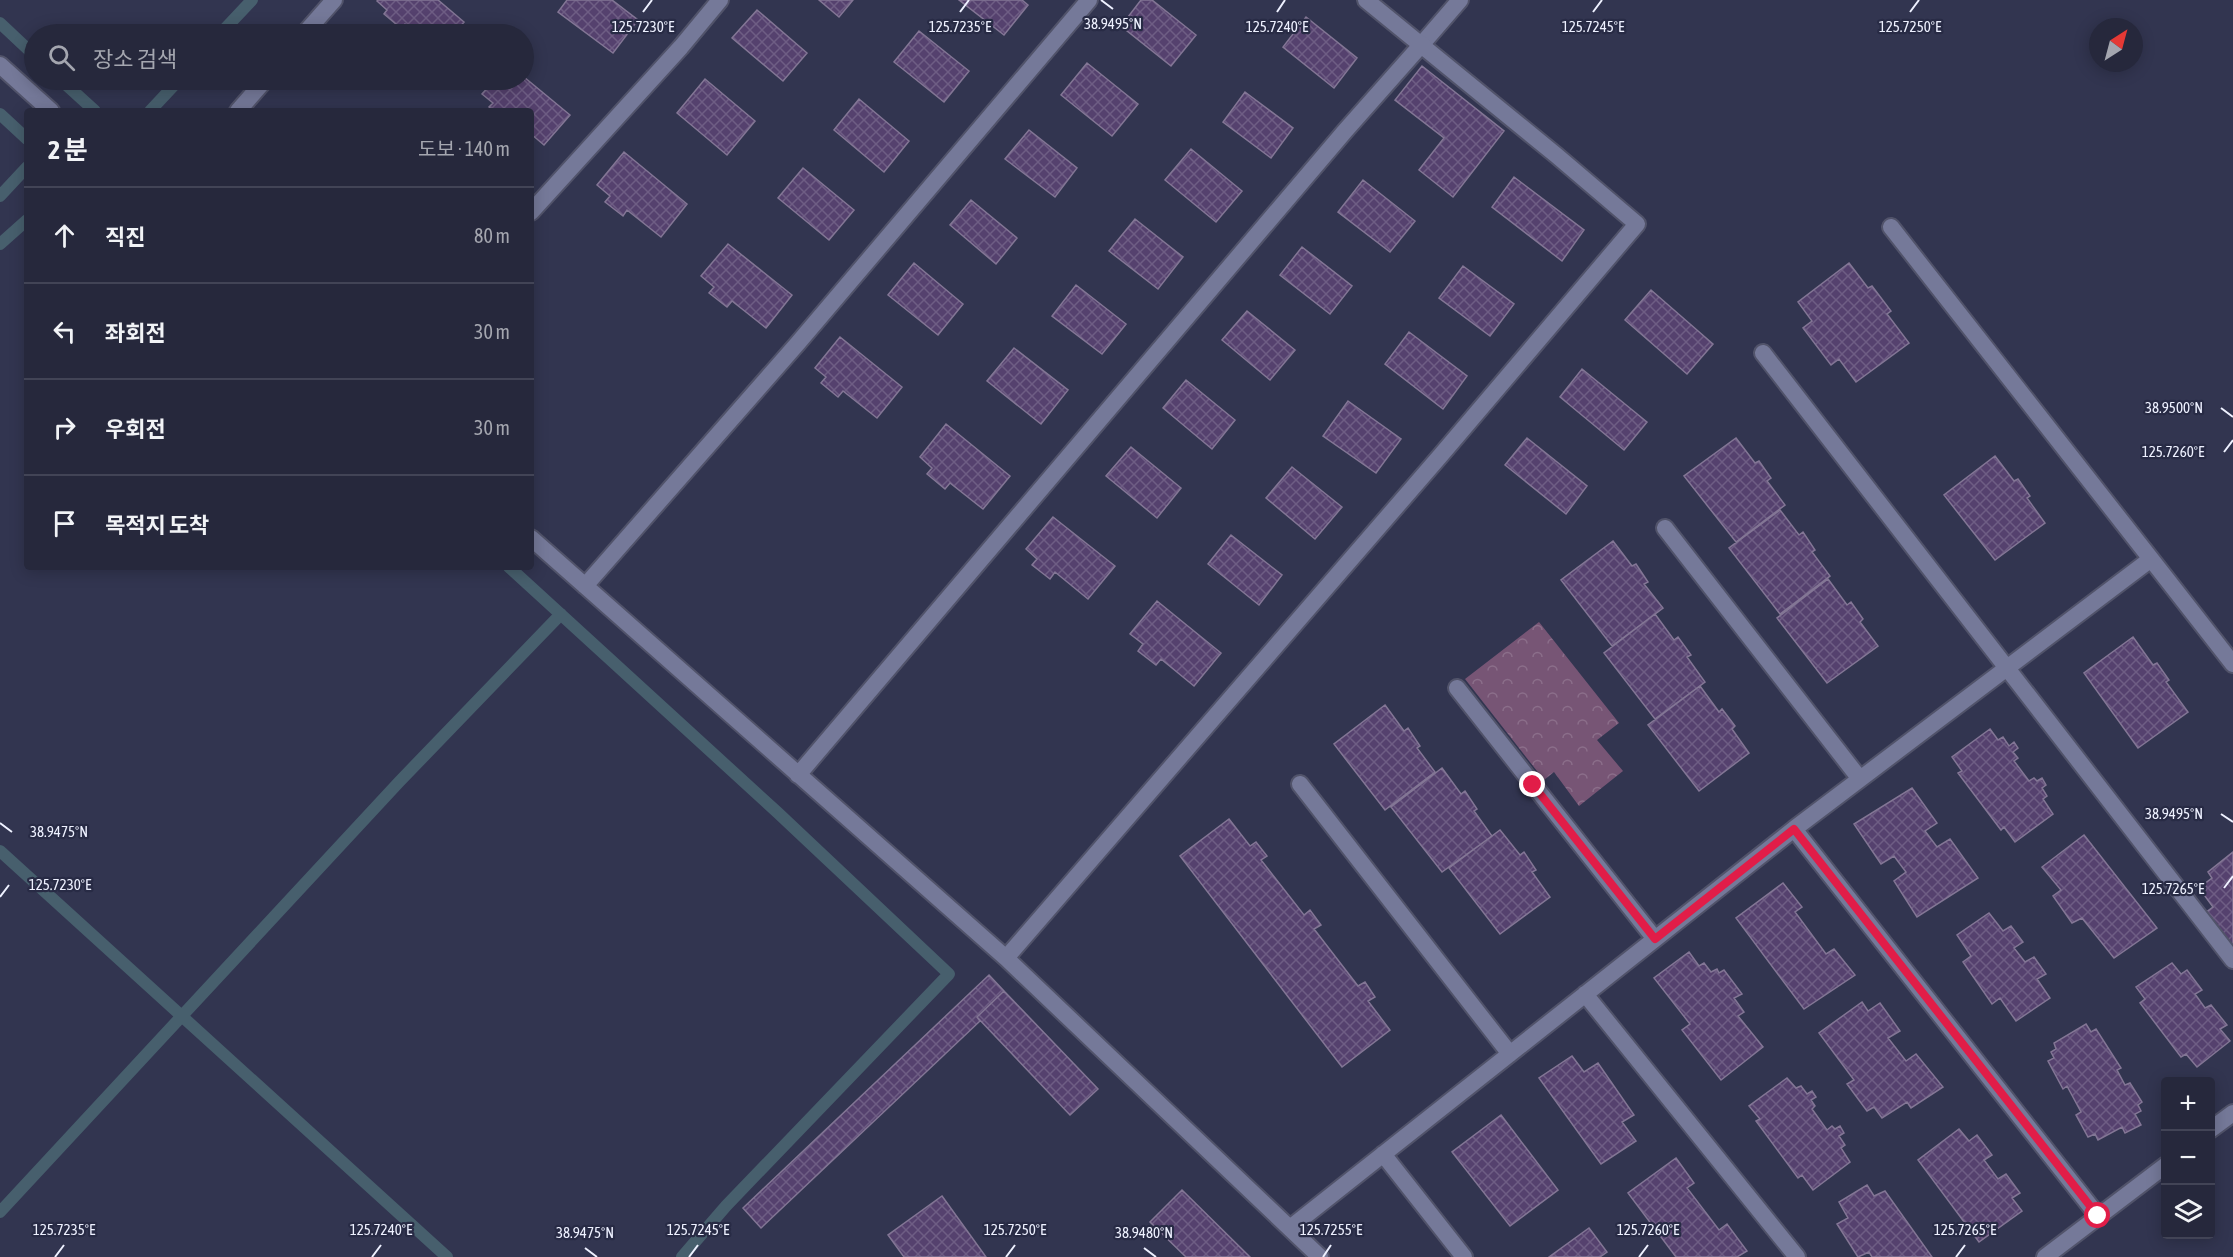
<!DOCTYPE html>
<html lang="ko">
<head>
<meta charset="utf-8">
<style>
	:root { --surface:#26283c; --page:#2e3043; --text:#f1f3f6; --muted:#a4a6af; --line:#424456 }
	body { margin:0; font-family:"Asap Condensed","Noto Sans KR",sans-serif; background:var(--page); color:var(--text) }
	.controls { position:absolute; right:18px; bottom:18px; display:grid; overflow:hidden; border-radius:6px; box-shadow:0 3px 15px #0003 }
	.controls button { width:54px; height:54px; display:grid; place-items:center; padding:0; border:0; border-bottom:2px solid var(--line); background:var(--surface); color:var(--text); font:30px sans-serif }
	.compass { position:absolute; left:2089px; top:18px; width:54px; height:54px; border-radius:50%; background:var(--surface); box-shadow:0 3px 15px #0003; rotate:36deg }
	.stop { position:absolute; width:18px; height:18px; margin:-14px; border:4px solid #e11d48; border-radius:50%; background:#fff }
	.stop.end { background:#e11d48; border-color:#fff; box-shadow:0 2px 6px #0008 }
	.list { margin:0; padding:0; list-style:none }
	h2 { display:flex; justify-content:space-between; align-items:center; height:78px; margin:0; padding:0 24px; font-size:26px }
	h2 small { font-size:20px; font-weight:400; color:var(--muted) }
	.list li { display:grid; grid-template-columns:39px 1fr auto; gap:18px; align-items:center; box-sizing:border-box; height:96px; padding:0 24px; border-top:2px solid var(--line) }
	.list b { display:block; font-size:22px; white-space:nowrap }
	.list em { font-size:20px; font-style:normal; color:var(--muted) }
	.icon { flex:none; width:33px; height:33px; fill:none; stroke:currentColor; stroke-width:2; stroke-linecap:round; stroke-linejoin:round }
	.map { position:relative; flex:none; width:2233px; height:1257px; overflow:hidden }
	.search { position:absolute; background:var(--surface); box-shadow:0 3px 15px #0003; left:24px; top:24px; width:510px; height:66px; display:flex; align-items:center; gap:15px; box-sizing:border-box; padding:0 21px; border-radius:33px; color:var(--muted); font-size:22px }
	.panel { position:absolute; background:var(--surface); box-shadow:0 3px 15px #0003; left:24px; top:108px; width:510px; height:462px; border-radius:6px }
	.map>svg:first-child { display:block }
	.park { fill:url(#park-crowns) }
	.lines { fill:none; stroke-linecap:round; stroke-linejoin:round }
	.stream { stroke:#475f6d; stroke-width:12 }
	.building { fill:url(#building-cross-hatch); stroke:#837695; stroke-width:1.5 }
	.service-casing { stroke:#51536a; stroke-width:20 }
	.minor-casing { stroke:#51536a; stroke-width:20 }
	.service { stroke:#757999; stroke-width:16 }
	.minor { stroke:#757999; stroke-width:16 }
	.route { stroke:#e11d48; stroke-width:8 }
	.ticks { fill:none; stroke:#eef1ff; stroke-width:2 }
	.ticks-label { font-size:15px; text-anchor:middle; fill:#eef1ff; stroke:#282b45; stroke-width:4.5; stroke-linejoin:round; paint-order:stroke }
</style>
</head>
<body>
<div class="map">
<svg width="2233" height="1257" viewBox="0 0 2233 1257">
	<defs>
		<pattern id="park-crowns" width="20" height="18" patternUnits="userSpaceOnUse" patternTransform="scale(1.5)"><rect width="20" height="18" fill="#775575"/><path d="M2 6a3 3 0 1 1 6 0M12 15a3 3 0 1 1 6 0" fill="none" stroke="#8b6e8a"/></pattern>
		<pattern id="building-cross-hatch" width="8" height="8" patternUnits="userSpaceOnUse" patternTransform="scale(1.5)"><rect width="8" height="8" fill="#55416e"/><path d="M0 0l8 8M0 8l8-8" fill="none" stroke="#6e5d84"/></pattern>
	</defs>
	<rect width="100%" height="100%" fill="#323550"/>
	<!-- park -->
	<path class="park" d="M 1539,622 L 1619,723 L 1597,740 L 1623,771 L 1579,806 L 1554,772 L 1544,780 L 1465,679 Z"/>
	<g class="lines">
		<!-- stream -->
		<path class="stream" d="M 0,23 L 34,55
			M 220,34 L 252,0
			M 61,80 L 95,111
			M 150,111 L 179,80
			M 0,114 L 27,139
			M 0,196 L 27,167
			M 0,244 L 27,220
			M 509,567 L 777,812 L 949,974 L 726,1206 L 682,1257
			M 0,851 L 447,1257
			M 0,1212 L 399,782 L 561,614"/>
	</g>
	<!-- building -->
	<path class="building" d="M 378,0 L 438,0 L 464,22 L 454,34 L 418,34 L 405,24 L 402,29 L 384,14 L 387,10 L 377,1 Z
		M 567,0 L 612,0 L 638,20 L 613,53 L 558,12 Z
		M 819,0 L 853,0 L 839,17 Z
		M 959,0 L 1022,0 L 1028,5 L 1004,35 Z
		M 1141,0 L 1152,0 L 1196,35 L 1171,66 L 1121,26 Z
		M 757,10 L 807,53 L 783,81 L 732,38 Z
		M 1306,17 L 1357,58 L 1334,88 L 1283,47 Z
		M 919,31 L 969,71 L 944,102 L 894,62 Z
		M 1087,63 L 1138,104 L 1112,136 L 1061,95 Z
		M 1422,66 L 1504,131 L 1453,197 L 1419,170 L 1444,138 L 1395,100 Z
		M 524,77 L 570,115 L 544,145 L 531,134 L 531,111 L 494,111 L 489,107 L 493,103 L 482,94 L 495,80 L 524,80 Z
		M 705,79 L 755,121 L 727,155 L 677,113 Z
		M 1245,92 L 1293,128 L 1271,158 L 1223,122 Z
		M 859,99 L 909,141 L 884,172 L 834,130 Z
		M 1029,130 L 1077,168 L 1055,197 L 1005,159 Z
		M 1191,149 L 1242,191 L 1216,222 L 1165,180 Z
		M 624,152 L 687,204 L 661,237 L 627,210 L 623,216 L 605,202 L 610,196 L 597,185 Z
		M 803,168 L 854,210 L 829,240 L 778,198 Z
		M 1514,177 L 1584,230 L 1562,261 L 1492,207 Z
		M 1363,180 L 1415,221 L 1390,252 L 1338,212 Z
		M 971,200 L 1017,238 L 996,264 L 950,225 Z
		M 1135,219 L 1183,257 L 1158,289 L 1109,251 Z
		M 728,244 L 792,295 L 766,328 L 732,301 L 727,307 L 709,293 L 714,287 L 701,276 Z
		M 1302,247 L 1352,286 L 1330,314 L 1280,275 Z
		M 914,263 L 963,304 L 938,335 L 888,295 Z
		M 1849,263 L 1868,288 L 1872,286 L 1891,311 L 1887,314 L 1909,343 L 1856,382 L 1839,359 L 1831,365 L 1803,328 L 1812,321 L 1798,302 Z
		M 1463,266 L 1514,304 L 1490,336 L 1439,298 Z
		M 1076,285 L 1126,324 L 1102,354 L 1052,316 Z
		M 1651,290 L 1713,344 L 1687,374 L 1625,320 Z
		M 1247,311 L 1295,350 L 1270,380 L 1222,340 Z
		M 1409,332 L 1467,376 L 1443,409 L 1385,364 Z
		M 840,337 L 902,387 L 877,418 L 843,391 L 838,397 L 821,383 L 826,377 L 815,368 Z
		M 1014,348 L 1068,390 L 1041,424 L 987,381 Z
		M 1582,369 L 1647,422 L 1624,450 L 1560,397 Z
		M 1186,380 L 1235,420 L 1212,449 L 1163,408 Z
		M 1348,401 L 1401,439 L 1376,473 L 1323,436 Z
		M 946,424 L 1010,476 L 983,509 L 950,483 L 945,489 L 927,474 L 932,468 L 920,457 Z
		M 1527,438 L 1587,486 L 1566,514 L 1505,465 Z
		M 1736,438 L 1755,463 L 1759,461 L 1771,478 L 1767,481 L 1785,505 L 1736,542 L 1684,476 Z
		M 1131,447 L 1181,488 L 1157,518 L 1106,476 Z
		M 1995,456 L 2014,481 L 2018,479 L 2030,496 L 2027,498 L 2045,523 L 1995,560 L 1944,495 Z
		M 1292,467 L 1342,507 L 1315,539 L 1266,498 Z
		M 1780,510 L 1799,535 L 1803,532 L 1815,550 L 1812,552 L 1830,576 L 1780,614 L 1729,548 Z
		M 1053,517 L 1115,566 L 1088,599 L 1055,572 L 1050,579 L 1032,565 L 1037,559 L 1026,549 Z
		M 1231,535 L 1282,575 L 1259,605 L 1208,564 Z
		M 1613,541 L 1632,566 L 1636,564 L 1648,582 L 1644,584 L 1663,608 L 1612,646 L 1561,580 Z
		M 1828,579 L 1847,605 L 1851,602 L 1863,619 L 1860,622 L 1878,646 L 1827,683 L 1777,618 Z
		M 1157,601 L 1221,653 L 1194,686 L 1161,659 L 1156,665 L 1138,651 L 1143,644 L 1130,634 Z
		M 1655,614 L 1674,640 L 1678,637 L 1691,655 L 1687,657 L 1705,682 L 1655,719 L 1604,653 Z
		M 2133,637 L 2153,665 L 2157,663 L 2169,680 L 2166,682 L 2188,712 L 2138,748 L 2084,673 Z
		M 1700,686 L 1719,712 L 1722,709 L 1735,726 L 1732,729 L 1749,753 L 1699,791 L 1648,725 Z
		M 1385,705 L 1404,731 L 1408,728 L 1420,746 L 1417,748 L 1435,772 L 1385,810 L 1334,744 Z
		M 1990,729 L 1998,740 L 2003,737 L 2009,746 L 2014,742 L 2018,748 L 2013,752 L 2018,758 L 2014,761 L 2029,781 L 2034,778 L 2037,781 L 2042,778 L 2046,785 L 2042,788 L 2047,796 L 2043,799 L 2053,814 L 2015,842 L 2004,827 L 2001,830 L 1958,773 L 1962,771 L 1952,757 Z
		M 1442,768 L 1461,794 L 1465,791 L 1477,809 L 1474,811 L 1492,836 L 1442,872 L 1391,807 Z
		M 1912,788 L 1937,823 L 1925,831 L 1937,847 L 1950,839 L 1978,878 L 1917,917 L 1894,881 L 1906,872 L 1894,856 L 1881,864 L 1854,824 Z
		M 1229,819 L 1250,846 L 1256,842 L 1267,856 L 1261,860 L 1304,915 L 1310,910 L 1321,925 L 1314,929 L 1358,986 L 1365,982 L 1375,997 L 1368,1001 L 1390,1030 L 1342,1067 L 1180,856 Z
		M 1500,830 L 1520,855 L 1524,852 L 1536,870 L 1532,872 L 1550,897 L 1500,934 L 1449,868 Z
		M 2084,835 L 2157,928 L 2114,958 L 2082,918 L 2072,923 L 2053,896 L 2061,890 L 2042,867 Z
		M 2233,852 L 2233,951 L 2205,913 L 2213,907 L 2199,888 L 2212,878 L 2208,872 Z
		M 1783,883 L 1802,907 L 1795,912 L 1826,954 L 1834,949 L 1855,975 L 1804,1009 L 1736,918 Z
		M 1989,913 L 2003,931 L 2011,926 L 2023,942 L 2014,948 L 2025,962 L 2034,957 L 2046,974 L 2037,979 L 2050,998 L 2016,1021 L 2000,998 L 1992,1004 L 1963,962 L 1971,956 L 1957,935 Z
		M 1689,952 L 1699,966 L 1704,963 L 1711,972 L 1717,969 L 1719,973 L 1724,970 L 1742,994 L 1734,998 L 1744,1012 L 1738,1016 L 1763,1047 L 1721,1080 L 1682,1030 L 1690,1024 L 1654,978 Z
		M 2172,963 L 2181,974 L 2187,970 L 2202,990 L 2195,994 L 2205,1008 L 2211,1005 L 2227,1025 L 2220,1029 L 2230,1041 L 2197,1067 L 2186,1054 L 2181,1057 L 2140,1003 L 2145,999 L 2136,987 Z
		M 989,975 L 1004,991 L 977,1017 L 980,1021 L 761,1228 L 743,1208 Z
		M 1004,991 L 1098,1089 L 1070,1115 L 977,1017 Z
		M 1862,1002 L 1868,1011 L 1880,1003 L 1900,1031 L 1888,1038 L 1906,1061 L 1916,1054 L 1943,1087 L 1911,1108 L 1907,1102 L 1882,1118 L 1874,1107 L 1867,1111 L 1847,1084 L 1854,1080 L 1819,1033 Z
		M 2086,1024 L 2091,1032 L 2096,1029 L 2121,1068 L 2117,1070 L 2125,1085 L 2130,1083 L 2142,1102 L 2138,1105 L 2141,1111 L 2135,1114 L 2141,1125 L 2125,1133 L 2122,1127 L 2098,1140 L 2095,1134 L 2088,1137 L 2076,1115 L 2081,1112 L 2067,1086 L 2063,1089 L 2048,1061 L 2054,1058 L 2051,1052 L 2056,1049 L 2054,1043 Z
		M 1572,1056 L 1584,1072 L 1598,1063 L 1634,1115 L 1622,1122 L 1636,1141 L 1601,1164 L 1539,1078 Z
		M 1787,1078 L 1796,1088 L 1801,1086 L 1807,1094 L 1812,1091 L 1816,1097 L 1811,1100 L 1815,1106 L 1812,1109 L 1827,1130 L 1832,1126 L 1835,1129 L 1840,1126 L 1844,1133 L 1839,1136 L 1845,1145 L 1841,1148 L 1850,1162 L 1813,1190 L 1802,1175 L 1798,1178 L 1756,1121 L 1760,1119 L 1749,1106 Z
		M 1501,1115 L 1558,1190 L 1510,1226 L 1452,1152 Z
		M 1959,1129 L 1969,1141 L 1977,1135 L 1992,1155 L 1984,1160 L 1998,1179 L 2006,1174 L 2020,1193 L 2012,1198 L 2022,1211 L 1979,1242 L 1918,1160 Z
		M 1676,1158 L 1694,1183 L 1687,1188 L 1719,1230 L 1727,1224 L 1747,1251 L 1737,1257 L 1676,1257 L 1628,1193 Z
		M 1867,1185 L 1874,1196 L 1885,1191 L 1932,1257 L 1872,1257 L 1869,1252 L 1858,1257 L 1837,1224 L 1848,1218 L 1839,1202 Z
		M 1182,1190 L 1250,1257 L 1186,1257 L 1150,1222 Z
		M 942,1196 L 986,1257 L 904,1257 L 888,1235 Z
		M 1589,1228 L 1607,1252 L 1600,1257 L 1549,1257 Z"/>
	<g class="lines">
		<defs>
			<path id="service" d="M 1422,44 L 1460,0"/>
			<path id="minor" d="M 304,34 L 334,0
				M 0,65 L 51,111
				M 238,111 L 265,80
				M 531,212 L 681,47 L 720,0
				M 1891,227 L 2151,559
				M 1763,353 L 2233,960
				M 1665,528 L 1860,779
				M 531,538 L 1006,958 L 1320,1257
				M 585,586 L 798,343 L 1089,0
				M 1457,688 L 1655,939
				M 798,775 L 1345,131 L 1422,44
				M 1300,784 L 1510,1054
				M 1794,829 L 2098,1216
				M 1006,958 L 1441,455 L 1637,224 L 1556,155 L 1366,0
				M 1585,994 L 1797,1257
				M 2210,1130 L 2233,1113
				M 1383,1154 L 1464,1257
				M 1290,1228 L 1794,829 L 2151,559 L 2233,664
				M 2045,1257 L 2166,1165"/>
		</defs>
		<!-- service casing -->
		<use href="#service" class="service-casing"/>
		<!-- minor casing -->
		<use href="#minor" class="minor-casing"/>
		<!-- service -->
		<use href="#service" class="service"/>
		<!-- minor -->
		<use href="#minor" class="minor"/>
	</g>
	<g class="lines">
		<!-- route -->
		<path class="route" d="M 1533,785 L 1655,939 L 1794,829 L 2098,1216"/>
	</g>
	<!-- ticks -->
	<path class="ticks" d="M 1101,0 L 1113,9M 643,12 L 652,0M 960,12 L 969,0M 1277,12 L 1285,0M 1593,12 L 1602,0M 1910,12 L 1919,0M 2221,408 L 2233,417M 2224,452 L 2233,440M 2221,814 L 2233,822M 0,823 L 12,832M 2224,888 L 2233,876M 0,897 L 9,885M 585,1248 L 597,1257M 1144,1248 L 1156,1257M 55,1257 L 64,1245M 372,1257 L 381,1245M 689,1257 L 698,1245M 1006,1257 L 1015,1245M 1323,1257 L 1331,1245M 1639,1257 L 1648,1245M 1956,1257 L 1965,1245"/>
	<g class="ticks-label">
		<text x="1113" y="29">38.9495°N</text>
		<text x="643" y="32">125.7230°E</text>
		<text x="960" y="32">125.7235°E</text>
		<text x="1277" y="32">125.7240°E</text>
		<text x="1593" y="32">125.7245°E</text>
		<text x="1910" y="32">125.7250°E</text>
		<text x="2174" y="413">38.9500°N</text>
		<text x="2173" y="457">125.7260°E</text>
		<text x="2174" y="819">38.9495°N</text>
		<text x="59" y="837">38.9475°N</text>
		<text x="60" y="890">125.7230°E</text>
		<text x="2173" y="894">125.7265°E</text>
		<text x="64" y="1235">125.7235°E</text>
		<text x="381" y="1235">125.7240°E</text>
		<text x="698" y="1235">125.7245°E</text>
		<text x="1015" y="1235">125.7250°E</text>
		<text x="1331" y="1235">125.7255°E</text>
		<text x="1648" y="1235">125.7260°E</text>
		<text x="1965" y="1235">125.7265°E</text>
		<text x="585" y="1238">38.9475°N</text>
		<text x="1144" y="1238">38.9480°N</text>
	</g>
</svg>
<div class="controls">
<button>+</button>
<button>−</button>
<button><svg class="icon" aria-label="layers" viewBox="0 0 24 24"><path d="M12 4l9 5-9 5-9-5zM3 14l9 5 9-5"/></svg></button>
</div>
<svg class="compass" viewBox="-18 -18 36 36"><path d="M0-13l5 13h-10z" fill="#e53935"/><path d="M0 13l5-13h-10z" fill="#a4a6af"/></svg>
<div class="stop" style="left:2098px;top:1216px"></div>
<div class="stop end" style="left:1533px;top:785px"></div>
<div class="search"><svg class="icon" aria-label="search" viewBox="0 0 24 24"><circle cx="10" cy="10" r="6"/><path d="M15 15l6 6"/></svg>장소 검색</div>
<section class="panel">
<h2>2 분<small>도보 · 140 m</small></h2>
<ul class="list">
<li><svg class="icon" aria-label="ahead" viewBox="0 0 24 24"><path d="M12 20V5M6 11l6-6 6 6"/></svg><div><b>직진</b></div><em>80 m</em></li>
<li><svg class="icon" aria-label="left" viewBox="0 0 24 24"><path d="M17 20v-9H6M10 6l-5 5 5 5"/></svg><div><b>좌회전</b></div><em>30 m</em></li>
<li><svg class="icon" aria-label="right" viewBox="0 0 24 24"><path d="M7 20v-9h11M14 6l5 5-5 5"/></svg><div><b>우회전</b></div><em>30 m</em></li>
<li><svg class="icon" aria-label="arrive" viewBox="0 0 24 24"><path d="M6 21V4h12l-3 4 3 4H6"/></svg><div><b>목적지 도착</b></div></li>
</ul>
</section>
</div>
</body>
</html>
